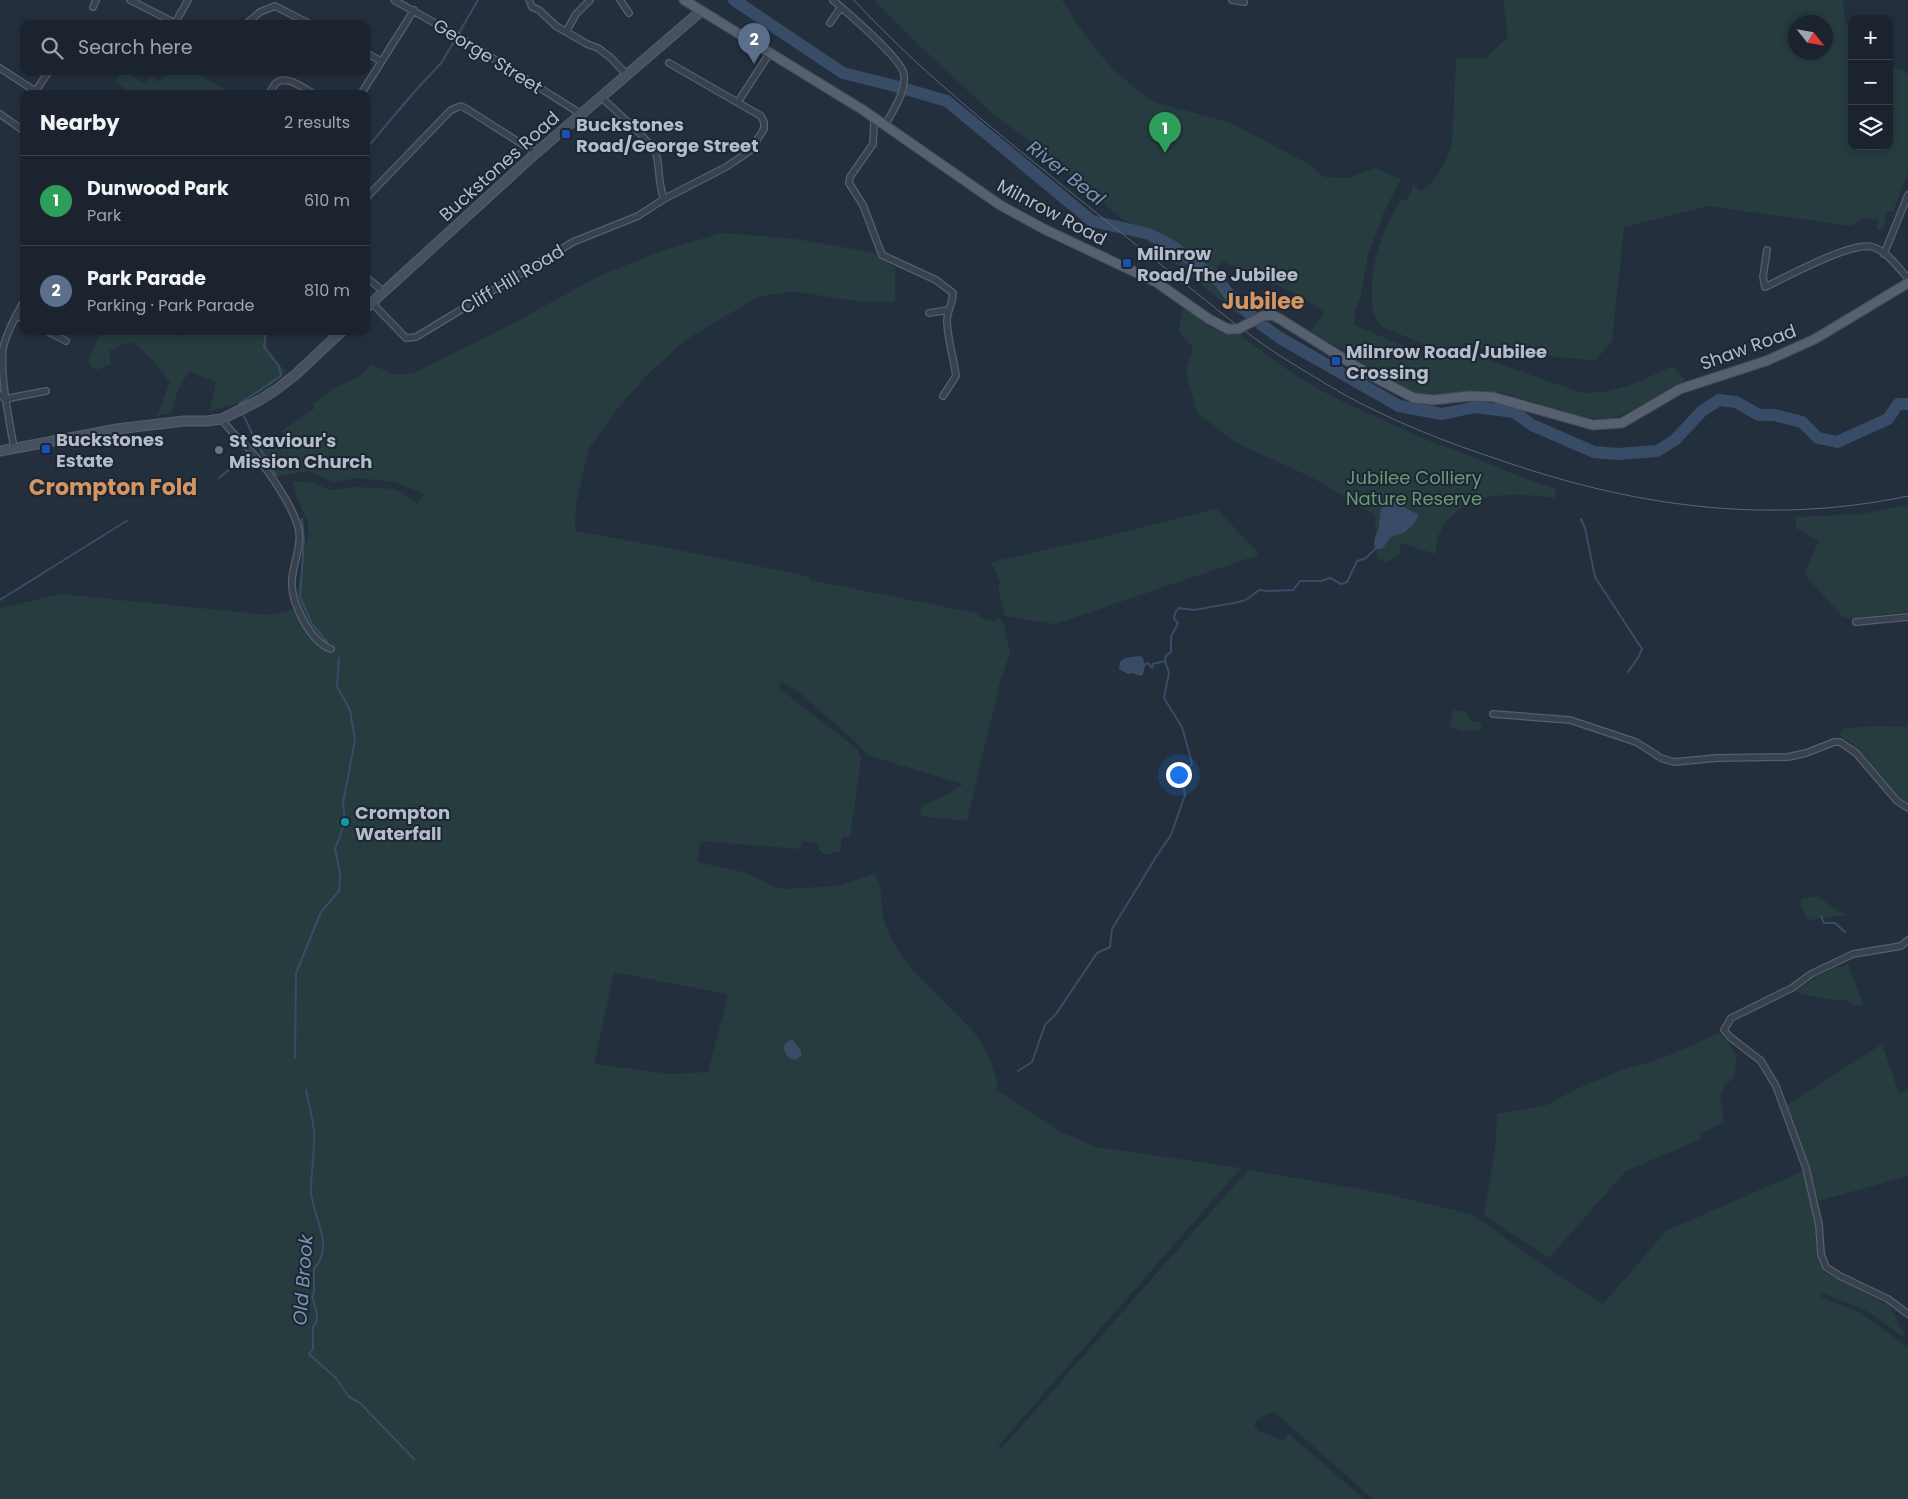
<!DOCTYPE html>
<html lang="en">
<head>
<meta charset="utf-8">
<style>
	:root { --surface:#1b232e; --page:#242b36; --text:#f1f3f6; --muted:#a0a4aa; --line:#39404a; --accent:#8ab4f8 }
	body { margin:0; font-family:Poppins,sans-serif; background:var(--page); color:var(--text) }
	.controls { position:absolute; right:15px; top:15px; display:grid; overflow:hidden; border-radius:10px; box-shadow:0 2px 8px #0003 }
	.controls button { width:45px; height:45px; display:grid; place-items:center; padding:0; border:0; border-bottom:1px solid var(--line); background:var(--surface); color:var(--text); font:25px sans-serif }
	.compass { position:absolute; left:1788px; top:15px; width:45px; height:45px; border-radius:50%; background:var(--surface); box-shadow:0 2px 8px #0003; rotate:121deg }
	.you { position:absolute; left:1178px; top:774px; width:18px; height:18px; margin:-12px; border:4px solid #fff; border-radius:50%; background:#1a73e8; box-shadow:0 0 0 8px #1a73e833 }
	.badge { display:grid; place-items:center; width:32px; height:32px; border-radius:50%; background:var(--accent); color:#fff; font-size:16px; font-weight:700 }
	.pin { position:absolute; translate:-50% -41px; filter:drop-shadow(0 1px 2px #0008) }
	.pin::after { content:''; position:absolute; top:26px; width:18px; height:15px; background:inherit; clip-path:polygon(0 0,100% 0,50% 100%) }
	.list { margin:0; padding:0; list-style:none }
	h2 { display:flex; justify-content:space-between; align-items:center; height:65px; margin:0; padding:0 20px; font-size:21px }
	h2 small { font-size:16px; font-weight:400; color:var(--muted) }
	.list li { display:grid; grid-template-columns:32px 1fr auto; gap:15px; align-items:center; box-sizing:border-box; height:90px; padding:0 20px; border-top:1px solid var(--line) }
	.list b { display:block; font-size:19px; white-space:nowrap }
	.list p { margin:0; font-size:16px; white-space:nowrap; color:var(--muted) }
	.list em { font-size:16px; font-style:normal; color:var(--muted) }
	.icon { flex:none; width:28px; height:28px; fill:none; stroke:currentColor; stroke-width:2; stroke-linecap:round; stroke-linejoin:round }
	.map { position:relative; flex:none; width:1908px; height:1499px; overflow:hidden }
	.search { position:absolute; background:var(--surface); box-shadow:0 2px 8px #0003; left:20px; top:20px; width:350px; height:55px; display:flex; align-items:center; gap:12px; box-sizing:border-box; padding:0 18px; border-radius:10px; color:var(--muted); font-size:19px }
	.panel { position:absolute; background:var(--surface); box-shadow:0 2px 8px #0003; left:20px; top:90px; width:350px; height:245px; border-radius:10px }
	.map>svg:first-child { display:block }
	.green { fill:#263c3f; fill-rule:evenodd }
	.water { fill:#394c67 }
	.lines { fill:none; stroke-linecap:round; stroke-linejoin:round }
	.stream { stroke:#394c67; stroke-width:2 }
	.river { stroke:#394c67; stroke-width:12 }
	.street-casing { stroke:#565f6c; stroke-width:8 }
	.secondary-casing { stroke:#565f6c; stroke-width:11 }
	.primary-casing { stroke:#414a57; stroke-width:11 }
	.street { stroke:#38414e; stroke-width:5.5 }
	.secondary { stroke:#465061; stroke-width:9 }
	.primary { stroke:#56606e; stroke-width:9 }
	.tram { stroke:#5a6575; stroke-width:1 }
	.primary-bridge-casing { stroke:#414a57; stroke-width:11; stroke-linecap:butt }
	.primary-bridge { stroke:#56606e; stroke-width:9 }
	.transit-dot { fill:#1a4fb4; stroke:#1d2633; stroke-width:2 }
	.worship-dot { fill:#6b7280; stroke:#1d2633; stroke-width:2 }
	.culture-dot { fill:#0f9aa8; stroke:#1d2633; stroke-width:2 }
	.labels { text-anchor:middle; dominant-baseline:central; stroke-width:4; stroke-linejoin:round; paint-order:stroke }
	.street-label { font-size:18px; fill:#b4bcc9; stroke:#1d2633 }
	.poi-label { font-size:18px; font-weight:bold; fill:#b4bcc9; stroke:#1d2633; text-anchor:start }
	.park-label { font-size:18px; fill:#6b9a76; stroke:#1d2633 }
	.water-label { font-size:19px; font-style:italic; fill:#7c92b1; stroke:#1d2633 }
	.district-label { font-size:22px; font-weight:bold; fill:#d59563; stroke:#1d2633 }
</style>
</head>
<body>
<div class="map">
<svg width="1908" height="1499" viewBox="0 0 1908 1499">
	<rect width="100%" height="100%" fill="#242f3e"/>
	<!-- green -->
	<path class="green" d="M 874,0 L 1062,0 L 1084,34 L 1113,70 L 1153,102 L 1218,119 L 1236,126 L 1307,163 L 1324,177 L 1348,178 L 1375,168 L 1401,179 L 1384,212 L 1368,254 L 1361,294 L 1355,312 L 1354,325 L 1416,351 L 1471,354 L 1582,393 L 1605,392 L 1631,385 L 1673,366 L 1685,380 L 1627,413 L 1612,418 L 1589,418 L 1500,392 L 1455,393 L 1418,396 L 1311,331 L 1325,312 L 1294,293 L 1222,261 L 1214,273 L 1167,239 L 1133,225 L 1122,219 L 1031,142 L 993,114 L 921,47 Z
		M 1503,0 L 1843,0 L 1845,22 L 1852,27 L 1852,146 L 1889,146 L 1889,67 L 1902,69 L 1908,75 L 1908,171 L 1893,212 L 1887,211 L 1883,230 L 1877,230 L 1878,220 L 1861,218 L 1852,226 L 1708,206 L 1624,227 L 1612,341 L 1595,361 L 1477,348 L 1431,347 L 1382,327 C 1363,308 1374,258 1383,235 C 1388,223 1395,211 1401,200 L 1406,200 L 1412,190 L 1413,184 L 1421,191 C 1437,180 1446,163 1452,145 L 1456,58 L 1485,59 L 1508,37 ZM 1826,22 L 1826,52 L 1796,52 L 1796,22 Z
		M 123,71 L 126,71 L 145,84 L 151,76 L 160,82 L 168,71 L 193,71 L 234,94 L 132,94 L 115,82 Z
		M 722,233 L 795,239 L 872,252 L 895,268 L 895,302 L 855,301 L 792,291 L 758,297 L 687,339 L 649,373 L 617,409 L 589,448 L 576,504 L 575,531 L 658,546 L 797,574 L 810,577 L 809,580 L 980,614 L 979,617 L 995,621 L 997,616 L 1004,625 L 1010,653 L 1000,682 L 967,821 L 920,816 L 921,806 L 947,795 L 963,784 L 867,755 L 858,744 L 800,693 L 781,681 L 779,688 L 858,750 L 861,760 L 850,837 L 842,837 L 840,853 L 832,852 L 831,855 L 822,854 L 822,851 L 818,850 L 819,844 L 803,841 L 800,849 L 701,841 L 697,862 L 747,873 L 773,886 L 784,889 L 837,886 L 875,874 C 884,892 880,905 884,921 C 889,937 898,950 907,964 L 974,1032 L 990,1058 L 998,1086 L 995,1089 L 1063,1133 L 1096,1147 L 1241,1168 L 998,1446 L 1002,1448 L 1248,1170 L 1376,1192 L 1472,1214 L 1544,1266 L 1603,1304 L 1666,1231 L 1803,1171 L 1816,1225 L 1821,1265 L 1824,1272 L 1890,1306 L 1905,1336 L 1902,1336 L 1866,1310 L 1822,1293 L 1820,1297 L 1859,1312 L 1908,1347 L 1908,1499 L 1373,1499 L 1273,1411 L 1259,1419 L 1254,1425 L 1260,1432 L 1283,1440 L 1289,1434 L 1364,1499 L 1089,1499 L 1087,1498 L 1085,1499 L 0,1499 L 0,608 L 61,594 L 268,615 L 294,609 L 308,535 L 308,523 L 296,495 L 293,482 L 307,481 L 331,490 L 355,487 L 396,489 L 417,504 L 425,494 L 395,482 L 357,478 L 333,482 L 308,471 L 275,477 L 257,454 L 284,435 L 282,431 L 315,408 L 313,404 L 332,389 L 359,377 L 372,365 L 397,375 L 413,373 L 497,332 L 597,277 L 658,252 ZM 614,972 L 726,994 L 727,999 L 708,1072 L 671,1074 L 594,1064 Z
		M 1146,240 L 1166,245 L 1217,284 L 1225,298 L 1244,315 L 1240,316 Z
		M 1183,307 L 1209,326 L 1227,334 L 1240,335 L 1292,373 L 1335,398 L 1422,438 L 1460,452 L 1521,477 L 1556,489 L 1555,498 C 1514,493 1463,488 1440,532 C 1437,538 1436,547 1435,554 L 1401,543 L 1399,555 L 1386,562 L 1377,558 L 1375,515 L 1313,478 L 1254,451 L 1246,448 L 1232,440 L 1197,413 L 1186,372 L 1193,348 L 1179,331 Z
		M 105,331 L 176,331 L 179,336 L 183,331 L 268,331 L 267,348 L 286,373 L 266,389 L 242,402 L 210,411 L 216,382 L 189,371 L 177,392 L 171,413 L 157,416 L 170,382 C 162,373 143,346 133,343 C 127,341 115,348 109,350 L 111,364 L 96,370 L 88,363 L 97,340 Z
		M 1908,505 L 1908,612 L 1868,616 L 1856,619 L 1843,617 L 1804,574 L 1819,541 L 1796,528 L 1795,517 L 1861,514 Z
		M 1217,509 L 1257,552 L 1258,555 L 1055,624 L 1005,616 L 998,589 L 1000,582 L 991,562 L 1095,539 Z
		M 1453,710 L 1467,712 L 1467,716 L 1469,717 L 1469,720 L 1482,723 L 1481,730 L 1463,731 L 1449,727 Z
		M 1880,726 L 1908,727 L 1908,803 C 1879,787 1869,750 1839,735 L 1844,728 Z
		M 1818,896 L 1835,909 L 1846,915 L 1808,920 L 1801,905 L 1802,899 Z
		M 1848,964 L 1863,1005 L 1853,1005 L 1843,999 L 1832,1000 L 1795,992 C 1811,980 1828,969 1848,964 Z
		M 1719,1033 C 1737,1050 1739,1055 1733,1079 L 1724,1085 L 1720,1097 L 1724,1122 L 1700,1134 L 1701,1139 L 1626,1171 L 1549,1258 L 1491,1220 L 1484,1213 L 1495,1150 L 1497,1114 L 1547,1105 L 1576,1089 L 1616,1072 L 1663,1058 Z
		M 1882,1044 L 1899,1093 L 1908,1090 L 1908,1176 L 1819,1201 L 1787,1105 Z"/>
	<!-- water -->
	<path class="water" d="M 1384,497 L 1419,515 L 1414,523 L 1405,532 L 1391,537 L 1382,549 L 1375,549 C 1372,537 1378,536 1379,526 C 1380,516 1381,507 1384,497 Z
		M 1140,656 L 1143,658 L 1145,666 L 1143,674 L 1141,676 L 1132,673 L 1128,674 L 1119,669 L 1120,662 C 1125,657 1132,657 1140,656 Z
		M 792,1039 L 801,1051 L 801,1056 L 795,1060 C 787,1058 782,1051 785,1043 Z"/>
	<g class="lines">
		<!-- stream -->
		<path class="stream" d="M 366,149 L 415,91 L 442,62 L 478,0
			M 239,404 L 281,376 L 279,366 L 264,347 L 266,331
			M 244,416 L 257,444 L 276,474
			M 219,478 L 248,454 L 257,444
			M 302,519 L 304,541 L 300,597 L 312,624 L 327,642
			M 1581,519 L 1585,528 L 1595,577 L 1642,649 L 1638,658 L 1628,672
			M 0,600 L 128,520
			M 1144,665 L 1148,663 L 1152,668 L 1153,664 L 1165,661
			M 1821,916 L 1824,923 L 1835,923 L 1845,932
			M 295,1058 L 296,973 L 321,912 L 339,891 L 340,873 L 335,849 L 345,822 L 343,803 L 355,740 L 350,710 L 337,687 L 339,658
			M 1018,1071 L 1032,1062 L 1045,1025 L 1056,1014 L 1097,953 L 1110,947 L 1112,929 L 1156,857 L 1171,835 L 1185,795 L 1182,778 L 1192,763 L 1182,727 L 1164,698 L 1169,673 L 1165,661 L 1166,656 L 1171,652 L 1171,637 L 1178,623 L 1174,619 L 1175,613 L 1179,608 L 1194,610 L 1234,603 L 1246,600 L 1259,590 L 1268,591 L 1293,590 L 1300,581 L 1321,581 L 1330,578 L 1341,584 L 1347,582 L 1357,561 L 1366,558 L 1375,549
			M 306,1090 C 309,1104 313,1119 314,1132 C 315,1152 311,1171 311,1191 C 312,1218 336,1244 314,1269 L 314,1293 L 312,1297 C 315,1307 321,1319 313,1327 L 313,1349 L 309,1354 L 336,1378 L 349,1397 L 360,1403 L 414,1459"/>
		<!-- river -->
		<path class="river" d="M 734,0 L 843,73 L 895,86 L 947,101 L 1092,221 L 1149,234 L 1172,246 L 1219,281 L 1231,297 L 1262,325 L 1280,338 L 1399,406 L 1442,414 L 1475,407 L 1514,412 L 1532,425 L 1594,452 L 1618,454 L 1657,451 L 1675,440 L 1702,411 L 1719,400 L 1736,402 L 1759,415 L 1774,415 L 1802,422 L 1818,438 L 1837,442 L 1888,419 L 1898,404 L 1908,404"/>
		<defs>
			<path id="street" d="M 130,0 L 177,24
				M 394,0 L 456,35 L 581,114
				M 529,0 L 532,7 L 539,10 L 556,26 L 587,44 L 598,48 L 611,58 L 627,75
				M 620,0 L 629,13
				M 833,0 C 847,13 903,59 904,75 C 906,92 893,111 885,125
				M 1232,0 L 1244,2
				M 93,7 L 96,0
				M 175,23 L 188,0
				M 830,23 L 841,7
				M 246,24 L 260,12 L 275,6 L 310,24
				M 566,32 L 576,14 L 590,0
				M 366,53 L 381,61
				M 0,68 L 32,89 L 37,89 L 49,71
				M 269,94 C 271,91 273,86 276,83 C 286,74 305,89 314,94
				M 361,94 L 414,10
				M 601,97 C 611,107 652,142 656,153 C 660,168 658,184 664,199
				M 738,102 L 769,54
				M 0,114 L 24,131
				M 877,120 L 874,123 L 873,144 L 850,177 L 849,183 L 863,205 L 882,255 L 936,280 L 953,293 C 953,303 947,311 947,321 C 947,336 954,360 956,376 L 943,396
				M 366,198 L 451,110 L 461,106 L 470,111 L 536,153
				M 1767,250 L 1763,277 L 1765,287 C 1787,277 1851,241 1873,247 C 1887,251 1898,268 1908,278
				M 1884,254 L 1908,195
				M 366,277 L 383,291
				M 372,303 L 406,338 L 416,337 L 573,242 L 638,216 L 664,199 L 726,167 L 750,151 L 764,129 L 764,122 L 761,116 L 669,63
				M 929,313 L 948,310
				M 16,315 L 24,320
				M 47,331 L 66,341
				M 0,395 L 5,399 L 46,391
				M 222,419 C 230,433 245,443 255,456 C 269,471 293,507 298,527 C 303,544 293,563 292,580 C 290,601 310,642 331,649
				M 14,448 C 9,419 0,377 3,348 C 7,332 16,315 24,301
				M 1856,622 L 1908,617
				M 1493,714 L 1570,720 L 1636,742 L 1661,758 L 1674,762 L 1717,758 L 1788,757 L 1806,753 L 1834,742 L 1840,742 L 1856,753 L 1897,801 L 1908,808
				M 1908,940 L 1901,946 L 1853,954 L 1811,974 L 1792,988 L 1731,1018 L 1724,1030 L 1730,1037 L 1761,1061 L 1776,1086 L 1806,1168 L 1819,1225 L 1821,1254 L 1826,1267 L 1840,1276 L 1888,1299 L 1908,1314"/>
			<path id="secondary" d="M 366,308 L 536,153 L 701,11
				M 0,451 L 117,429 L 184,421 L 207,421 L 222,419 L 260,400 L 277,389 L 295,375 L 342,331"/>
			<path id="primary" d="M 684,0 L 863,110 L 1000,205 L 1044,229 L 1156,282 L 1209,319 L 1228,329
				M 1263,316 L 1272,315 L 1280,319 L 1370,375 L 1414,398 L 1434,400 L 1469,396 L 1493,397 L 1593,425 L 1622,423 L 1680,389 L 1766,361 L 1815,339 L 1908,283"/>
		</defs>
		<!-- street casing -->
		<use href="#street" class="street-casing"/>
		<!-- secondary casing -->
		<use href="#secondary" class="secondary-casing"/>
		<!-- primary casing -->
		<use href="#primary" class="primary-casing"/>
		<!-- street -->
		<use href="#street" class="street"/>
		<!-- secondary -->
		<use href="#secondary" class="secondary"/>
		<!-- primary -->
		<use href="#primary" class="primary"/>
		<!-- tram -->
		<path class="tram" d="M 854,0 C 922,74 1001,135 1078,198 C 1111,225 1145,252 1178,278 C 1213,306 1247,335 1285,359 C 1313,376 1341,394 1370,408 C 1410,428 1452,444 1494,458 C 1630,506 1766,526 1908,496"/>
		<defs>
			<path id="primary-bridge" d="M 1228,329 L 1238,329 L 1263,316"/>
		</defs>
		<!-- primary-bridge casing -->
		<use href="#primary-bridge" class="primary-bridge-casing"/>
		<!-- primary-bridge -->
		<use href="#primary-bridge" class="primary-bridge"/>
	</g>
	<!-- markers -->
	<g class="transit-dot">
		<rect x="561" y="129" width="10" height="10" rx="2.5"/>
		<rect x="1122" y="258" width="10" height="10" rx="2.5"/>
		<rect x="1331" y="356" width="10" height="10" rx="2.5"/>
		<rect x="41" y="444" width="10" height="10" rx="2.5"/>
	</g>
	<circle class="worship-dot" cx="219" cy="450" r="5"/>
	<circle class="culture-dot" cx="345" cy="822" r="5"/>
	<g class="labels">
		<!-- street labels -->
		<g class="street-label">
			<text transform="translate(488 56) rotate(32)">George Street</text>
			<text transform="translate(499 166) rotate(-42)">Buckstones Road</text>
			<text transform="translate(1052 212) rotate(28)">Milnrow Road</text>
			<text transform="translate(512 279) rotate(-31)">Cliff Hill Road</text>
			<text transform="translate(1748 347) rotate(-20)">Shaw Road</text>
		</g>
		<!-- poi labels -->
		<g class="poi-label">
			<text x="576" y="124">Buckstones<tspan x="576" dy="21">Road/George Street</tspan></text>
			<text x="1137" y="253">Milnrow<tspan x="1137" dy="21">Road/The Jubilee</tspan></text>
			<text x="1346" y="351">Milnrow Road/Jubilee<tspan x="1346" dy="21">Crossing</tspan></text>
			<text x="56" y="439">Buckstones<tspan x="56" dy="21">Estate</tspan></text>
			<text x="229" y="440">St Saviour's<tspan x="229" dy="21">Mission Church</tspan></text>
			<text x="355" y="812">Crompton<tspan x="355" dy="21">Waterfall</tspan></text>
		</g>
		<!-- park labels -->
		<g class="park-label">
			<text x="1414" y="477">Jubilee Colliery<tspan x="1414" dy="21">Nature Reserve</tspan></text>
		</g>
		<!-- water labels -->
		<g class="water-label">
			<text transform="translate(1066 173) rotate(38)">River Beal</text>
			<text transform="translate(303 1280) rotate(-86)">Old Brook</text>
		</g>
		<!-- district labels -->
		<g class="district-label">
			<text x="1263" y="301">Jubilee</text>
			<text x="113" y="487">Crompton Fold</text>
		</g>
	</g>
</svg>
<div class="controls">
<button>+</button>
<button>−</button>
<button><svg class="icon" aria-label="layers" viewBox="0 0 24 24"><path d="M12 4l9 5-9 5-9-5zM3 14l9 5 9-5"/></svg></button>
</div>
<svg class="compass" viewBox="-18 -18 36 36"><path d="M0-13l5 13h-10z" fill="#e53935"/><path d="M0 13l5-13h-10z" fill="#a0a4aa"/></svg>
<div class="you"></div>
<div class="pin badge" style="left:1165px;top:153px;background:#2e9e5b">1</div>
<div class="pin badge" style="left:754px;top:64px;background:#5c6f8a">2</div>
<div class="search"><svg class="icon" aria-label="search" viewBox="0 0 24 24"><circle cx="10" cy="10" r="6"/><path d="M15 15l6 6"/></svg>Search here</div>
<section class="panel">
<h2>Nearby<small>2 results</small></h2>
<ul class="list">
<li><span class="badge" style="background:#2e9e5b">1</span><div><b>Dunwood Park</b><p>Park</p></div><em>610 m</em></li>
<li><span class="badge" style="background:#5c6f8a">2</span><div><b>Park Parade</b><p>Parking · Park Parade</p></div><em>810 m</em></li>
</ul>
</section>
</div>
</body>
</html>
